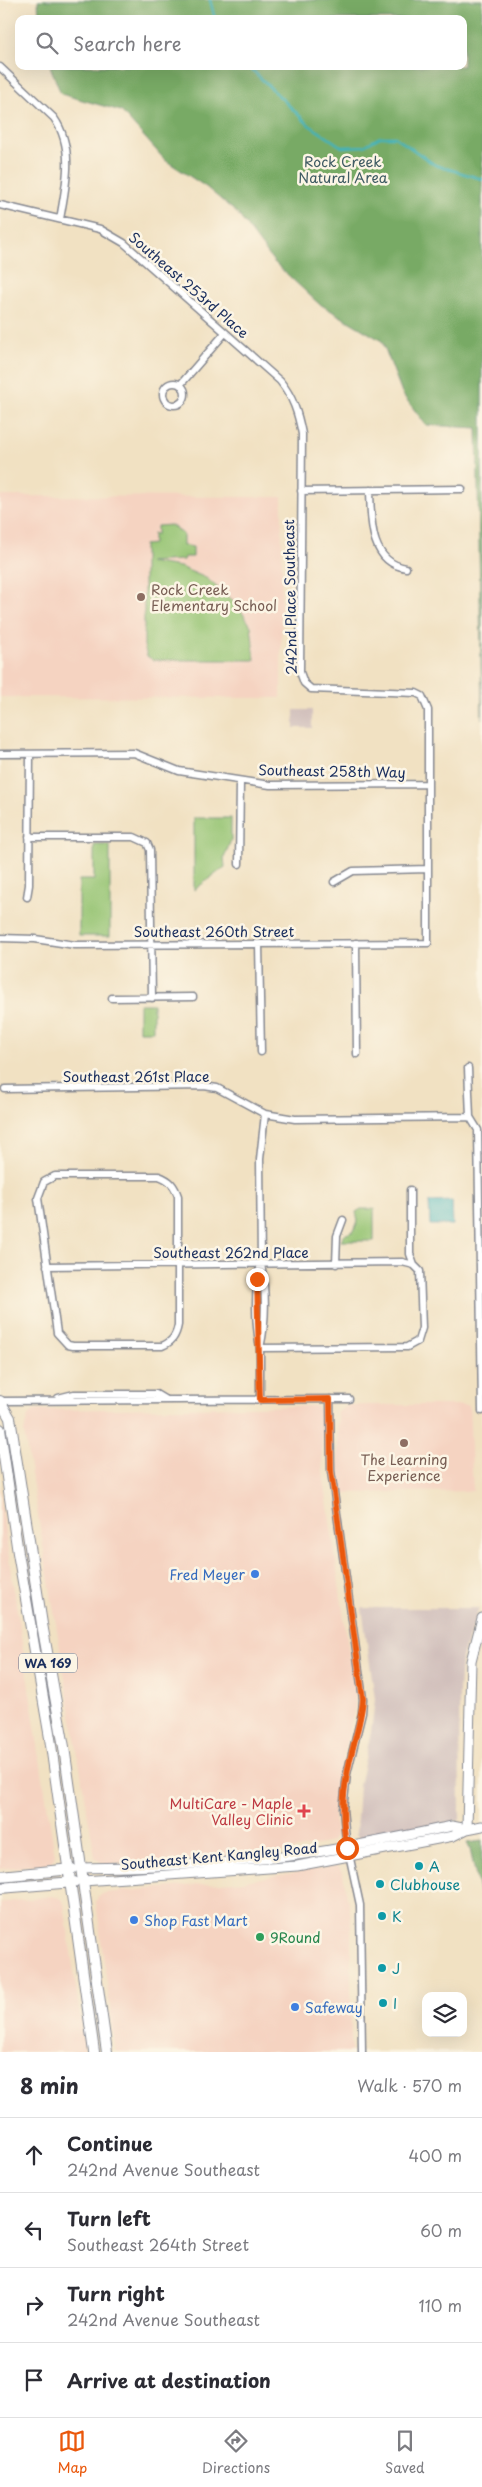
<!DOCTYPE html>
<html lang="en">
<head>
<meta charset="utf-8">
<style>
	:root { --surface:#fff; --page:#f2f2f3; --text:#2b2b33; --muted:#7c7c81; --line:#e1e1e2; --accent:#ea580c }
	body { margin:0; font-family:"Playpen Sans",sans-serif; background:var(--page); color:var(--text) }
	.controls { position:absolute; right:15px; bottom:15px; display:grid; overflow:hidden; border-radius:10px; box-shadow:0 5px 20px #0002 }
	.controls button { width:45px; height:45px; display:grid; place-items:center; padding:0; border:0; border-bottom:1px solid var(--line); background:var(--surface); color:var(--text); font:25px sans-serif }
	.stop { position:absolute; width:15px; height:15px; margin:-11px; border:4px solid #ea580c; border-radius:50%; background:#fff }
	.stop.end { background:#ea580c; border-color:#fff; box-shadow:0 1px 5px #0008 }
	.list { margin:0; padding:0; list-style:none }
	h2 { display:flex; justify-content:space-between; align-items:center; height:65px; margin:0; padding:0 20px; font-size:21px }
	h2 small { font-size:16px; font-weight:400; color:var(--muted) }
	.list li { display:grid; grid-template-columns:32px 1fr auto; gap:15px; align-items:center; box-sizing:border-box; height:75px; padding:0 20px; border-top:1px solid var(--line) }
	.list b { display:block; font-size:19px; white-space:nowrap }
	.list p { margin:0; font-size:16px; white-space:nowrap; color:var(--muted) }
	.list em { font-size:16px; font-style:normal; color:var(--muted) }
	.icon { flex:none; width:28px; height:28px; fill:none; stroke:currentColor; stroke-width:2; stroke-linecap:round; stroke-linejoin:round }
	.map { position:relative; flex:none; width:482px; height:2052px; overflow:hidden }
	.search { position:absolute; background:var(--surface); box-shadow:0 5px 20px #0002; left:15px; right:15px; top:15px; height:55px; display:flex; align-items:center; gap:12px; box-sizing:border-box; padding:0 18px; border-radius:10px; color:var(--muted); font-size:19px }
	.sheet { height:365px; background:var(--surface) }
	nav { display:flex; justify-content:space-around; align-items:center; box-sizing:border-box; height:70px; border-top:1px solid var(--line); background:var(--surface); font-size:14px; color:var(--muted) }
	nav a { display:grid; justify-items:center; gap:2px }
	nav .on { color:var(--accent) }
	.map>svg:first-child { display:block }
	.built { fill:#f5d3c1 }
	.industrial { fill:#d1c0bc }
	.green { fill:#96c473; stroke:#587a68 }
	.forest { fill:#78aa65; stroke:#4a6c62 }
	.water { fill:#42b2b8; stroke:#2e708b }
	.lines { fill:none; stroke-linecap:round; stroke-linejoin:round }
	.stream { stroke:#42b2b8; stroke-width:2.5 }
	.street-casing { stroke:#868890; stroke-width:9 }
	.secondary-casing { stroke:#868890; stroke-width:11 }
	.primary-casing { stroke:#868890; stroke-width:12 }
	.street { stroke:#fff; stroke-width:6 }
	.secondary { stroke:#fff; stroke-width:9 }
	.primary { stroke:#fff; stroke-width:10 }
	.route { stroke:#ea580c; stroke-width:6 }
	.education-dot { fill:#8d6e63; stroke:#fcf5e5; stroke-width:2 }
	.shop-dot { fill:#3f7fe0; stroke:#fcf5e5; stroke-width:2 }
	.health-dot { fill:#e0444e; stroke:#fcf5e5; stroke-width:2 }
	.culture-dot { fill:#0f9aa8; stroke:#fcf5e5; stroke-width:2 }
	.leisure-dot { fill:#2e9e5b; stroke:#fcf5e5; stroke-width:2 }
	.labels { text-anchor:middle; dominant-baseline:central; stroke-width:5; stroke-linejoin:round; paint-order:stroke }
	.shield { fill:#fcf5e5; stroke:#5e6a86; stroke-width:1 }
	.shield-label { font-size:12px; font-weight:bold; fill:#1b2f5e }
	.park-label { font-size:14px; fill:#405c64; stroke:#fcf5e5 }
	.street-label { font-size:14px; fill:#1b2f5e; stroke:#fcf5e5 }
	.education-label { font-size:14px; fill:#785e54; stroke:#fcf5e5; text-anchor:start }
	.shop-label { font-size:14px; fill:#366cbe; stroke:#fcf5e5; text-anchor:start }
	.health-label { font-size:14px; fill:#be3a42; stroke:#fcf5e5; text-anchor:end }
	.culture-label { font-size:14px; fill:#0d838f; stroke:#fcf5e5; text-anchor:start }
	.leisure-label { font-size:14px; fill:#27864d; stroke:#fcf5e5; text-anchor:start }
</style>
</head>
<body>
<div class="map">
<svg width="482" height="2052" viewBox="0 0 482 2052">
	<rect width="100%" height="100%" fill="#fcf5e5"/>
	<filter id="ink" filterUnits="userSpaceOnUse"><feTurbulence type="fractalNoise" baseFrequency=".02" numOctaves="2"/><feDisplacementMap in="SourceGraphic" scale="10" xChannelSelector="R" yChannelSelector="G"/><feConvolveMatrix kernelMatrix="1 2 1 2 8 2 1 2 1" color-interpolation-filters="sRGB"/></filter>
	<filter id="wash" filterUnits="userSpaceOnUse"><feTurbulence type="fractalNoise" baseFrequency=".0096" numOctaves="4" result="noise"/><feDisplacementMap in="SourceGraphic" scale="20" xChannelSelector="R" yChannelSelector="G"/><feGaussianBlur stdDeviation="1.12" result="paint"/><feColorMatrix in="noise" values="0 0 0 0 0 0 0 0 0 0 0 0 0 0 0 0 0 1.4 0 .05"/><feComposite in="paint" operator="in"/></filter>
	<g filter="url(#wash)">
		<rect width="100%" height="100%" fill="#f1e1c2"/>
		<!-- built -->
		<path class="built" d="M 0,496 L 282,497 L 281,698 L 0,697 Z
			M 349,1405 L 469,1405 L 473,1491 L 341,1493 L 338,1475 L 338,1412 Z
			M 316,1406 L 322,1414 L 322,1465 L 355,1695 L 355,1705 L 333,1804 L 336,1835 L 332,1841 L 327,1843 L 259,1857 L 105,1865 L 95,1858 L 24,1432 L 28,1416 L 34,1411 L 47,1410 Z
			M 0,1483 L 3,1519 L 55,1856 L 51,1863 L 0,1869 Z
			M 334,1866 L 339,1867 L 343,1874 L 351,1918 L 351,2052 L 116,2052 L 96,1902 L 98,1896 L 105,1893 L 244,1881 Z
			M 52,1896 L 62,1899 L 64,1903 L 85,2052 L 0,2052 L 0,1903 Z"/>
		<!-- industrial -->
		<path class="industrial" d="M 294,710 L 312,710 L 312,728 L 294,728 Z
			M 362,1608 L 479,1608 L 461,1659 L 459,1692 L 460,1820 L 362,1840 L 356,1834 L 359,1786 L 371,1732 L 375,1699 Z"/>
		<!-- green -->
		<path class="green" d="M 171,525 L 183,534 L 183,545 L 193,547 L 193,557 L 184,557 L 183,560 L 149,562 L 180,567 L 206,578 L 236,603 L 251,626 L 255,660 L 153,660 L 147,656 L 144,646 L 144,545 L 153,544 L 153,534 L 157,534 L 157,526 Z
			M 194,818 L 231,818 L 231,840 L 224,858 L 225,867 L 194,890 Z
			M 94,845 L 110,845 L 110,936 L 79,936 L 79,880 L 94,880 Z
			M 139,1004 L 153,1004 L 153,1031 L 139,1031 Z
			M 361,1209 L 374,1209 L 374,1241 L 341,1241 L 344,1235 L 354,1231 L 358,1221 L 356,1212 Z"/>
		<!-- forest -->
		<path class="forest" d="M 38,0 L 482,0 L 482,719 L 477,428 L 426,425 L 403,395 L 382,341 L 318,303 L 274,262 L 237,213 L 206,187 L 165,160 L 121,111 L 61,94 L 50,66 L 463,66 L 463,19 L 39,19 Z
			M 482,1841 L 482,1905 L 470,1849 L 467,1843 Z"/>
		<!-- water -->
		<path class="water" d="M 452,1201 L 453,1225 L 430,1225 L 429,1202 Z"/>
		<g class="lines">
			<!-- stream -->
			<path class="stream" d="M 210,0 L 215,19
				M 248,66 L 309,125 L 342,147 L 364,146 L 380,137 L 395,137 L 435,165 L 482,179"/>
		</g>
	</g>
	<g filter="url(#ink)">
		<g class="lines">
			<defs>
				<path id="street" d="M 0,67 L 54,118 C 75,148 66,185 60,219
					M 0,205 L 100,229 L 124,243 L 280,381 C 293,397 298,413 302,434 L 300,672 L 304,683 L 311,689 L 416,693 L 422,696 L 428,710 L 428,943 L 75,945 L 35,939 L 0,938
					M163 394a11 11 0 1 1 22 0a11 11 0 1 1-22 0Z
					M 180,385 L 225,333
					M 370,490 C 371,519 369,562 406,568
					M 301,491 L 462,489
					M 0,754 L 134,753 L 179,771 L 270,785 L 428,784
					M 29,837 L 134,837 L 147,843 L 150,850 L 152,998
					M 239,864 L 240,781
					M 334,882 L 353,871 L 428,869
					M 27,897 L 29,885 L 30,754
					M 356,943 L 357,1054
					M 259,944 L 261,1052
					M 112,998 L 193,997
					M 468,1068 L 470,1117 L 478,1130 L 482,1411
					M 5,1089 L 204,1086 L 217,1088 L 265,1114 L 295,1119 L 470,1117
					M 55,1176 L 159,1176 C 170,1180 174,1185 178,1196 L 178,1325 C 176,1336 172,1342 162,1346 L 73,1346 L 68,1345 L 57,1333 L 38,1198 L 44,1182 Z
					M 410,1190 L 410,1254 L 414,1265
					M 261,1264 C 254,1290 255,1322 260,1348 C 266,1322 266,1291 261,1264 L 260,1159 L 265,1114
					M 336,1264 L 337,1236 L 343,1220
					M 47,1266 L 402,1262 L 414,1265 L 420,1271 L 422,1328 L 418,1341 L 407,1347 L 260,1348 L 260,1400
					M 58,1398 L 74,1394 L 156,1394 L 166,1400
					M 330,1399 L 331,1471 L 363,1699 L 362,1713 L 347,1774 L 343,1809 L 346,1840 L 360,1905 L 362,2052
					M 0,1401 L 349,1399"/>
				<path id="secondary" d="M 467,1829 L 471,1661 L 482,1618
					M 80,1868 C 150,1867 221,1864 290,1856 C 345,1849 398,1837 452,1826 L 467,1829
					M 83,1881 L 297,1866 L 453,1836 L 467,1829 L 482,1826"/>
				<path id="primary" d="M 0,1401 L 10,1418 L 42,1624 L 64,1747 L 107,2052
					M 0,1429 L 18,1553 L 50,1738 L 94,2052
					M 0,1876 L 72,1869
					M 0,1888 L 74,1882"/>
			</defs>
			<!-- street casing -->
			<use href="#street" class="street-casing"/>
			<!-- secondary casing -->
			<use href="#secondary" class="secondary-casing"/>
			<!-- primary casing -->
			<use href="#primary" class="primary-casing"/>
			<!-- street -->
			<use href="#street" class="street"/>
			<!-- secondary -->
			<use href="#secondary" class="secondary"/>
			<!-- primary -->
			<use href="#primary" class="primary"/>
		</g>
	</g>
	<g class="lines" filter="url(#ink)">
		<!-- route -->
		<path class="route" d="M 257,1279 L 260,1400 L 330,1399 L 331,1471 L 363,1699 C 361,1725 351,1749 347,1775 C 342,1799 342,1823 347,1848"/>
	</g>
	<!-- markers -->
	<g class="education-dot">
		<circle cx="141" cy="597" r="5"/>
		<circle cx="404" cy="1443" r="5"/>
	</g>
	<g class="shop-dot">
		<circle cx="255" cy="1574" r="5"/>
		<circle cx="134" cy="1920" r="5"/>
		<circle cx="295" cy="2007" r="5"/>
	</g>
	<path class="health-dot" d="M301.5 1803.5h5v5h5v5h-5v5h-5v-5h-5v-5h5z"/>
	<g class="culture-dot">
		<circle cx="419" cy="1866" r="5"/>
		<circle cx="380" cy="1884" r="5"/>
		<circle cx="382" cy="1916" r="5"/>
		<circle cx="382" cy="1968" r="5"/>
		<circle cx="383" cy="2003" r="5"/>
	</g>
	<circle class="leisure-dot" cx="260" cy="1937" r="5"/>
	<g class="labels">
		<!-- shield labels -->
		<rect class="shield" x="19" y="1653.5" width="58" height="19" rx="4"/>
		<g class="shield-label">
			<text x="48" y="1663">WA 169</text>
		</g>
		<!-- park labels -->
		<g class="park-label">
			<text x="343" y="161">Rock Creek<tspan x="343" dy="16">Natural Area</tspan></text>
		</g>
		<!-- street labels -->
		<g class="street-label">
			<text transform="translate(189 285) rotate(41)">Southeast 253rd Place</text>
			<text transform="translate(290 597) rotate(-91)">242nd Place Southeast</text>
			<text transform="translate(332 771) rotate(1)">Southeast 258th Way</text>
			<text x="214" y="931">Southeast 260th Street</text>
			<text x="136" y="1076">Southeast 261st Place</text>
			<text x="231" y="1252">Southeast 262nd Place</text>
			<text transform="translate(219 1856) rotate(-5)">Southeast Kent Kangley Road</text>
		</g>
		<!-- education labels -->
		<g class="education-label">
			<text x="151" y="589">Rock Creek<tspan x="151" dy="16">Elementary School</tspan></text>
			<text x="404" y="1459" text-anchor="middle">The Learning<tspan x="404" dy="16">Experience</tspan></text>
		</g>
		<!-- shop labels -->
		<g class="shop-label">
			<text x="245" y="1574" text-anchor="end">Fred Meyer</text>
			<text x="144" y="1920">Shop Fast Mart</text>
			<text x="305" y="2007">Safeway</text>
		</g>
		<!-- health labels -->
		<g class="health-label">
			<text x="293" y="1803">MultiCare - Maple<tspan x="293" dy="16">Valley Clinic</tspan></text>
		</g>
		<!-- culture labels -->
		<g class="culture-label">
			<text x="429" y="1866">A</text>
			<text x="390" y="1884">Clubhouse</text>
			<text x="392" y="1916">K</text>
			<text x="392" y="1968">J</text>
			<text x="393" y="2003">I</text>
		</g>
		<!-- leisure labels -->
		<g class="leisure-label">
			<text x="270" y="1937">9Round</text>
		</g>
	</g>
</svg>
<div class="controls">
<button><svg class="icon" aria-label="layers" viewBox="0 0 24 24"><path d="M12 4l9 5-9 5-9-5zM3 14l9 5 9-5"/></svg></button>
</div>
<div class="stop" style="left:347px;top:1848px"></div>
<div class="stop end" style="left:257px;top:1279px"></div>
<div class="search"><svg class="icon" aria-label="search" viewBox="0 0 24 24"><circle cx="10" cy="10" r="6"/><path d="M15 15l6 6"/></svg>Search here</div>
</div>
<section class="sheet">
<h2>8 min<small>Walk · 570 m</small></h2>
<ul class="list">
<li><svg class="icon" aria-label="ahead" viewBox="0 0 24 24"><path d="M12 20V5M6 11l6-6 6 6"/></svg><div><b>Continue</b><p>242nd Avenue Southeast</p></div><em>400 m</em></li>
<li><svg class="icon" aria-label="left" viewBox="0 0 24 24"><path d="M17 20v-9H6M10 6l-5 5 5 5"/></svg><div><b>Turn left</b><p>Southeast 264th Street</p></div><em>60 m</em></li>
<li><svg class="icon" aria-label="right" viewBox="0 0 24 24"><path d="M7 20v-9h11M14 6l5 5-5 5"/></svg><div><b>Turn right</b><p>242nd Avenue Southeast</p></div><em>110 m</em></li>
<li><svg class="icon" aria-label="arrive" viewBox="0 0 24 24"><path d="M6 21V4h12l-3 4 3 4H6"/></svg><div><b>Arrive at destination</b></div></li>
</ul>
</section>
<nav>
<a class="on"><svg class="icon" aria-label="map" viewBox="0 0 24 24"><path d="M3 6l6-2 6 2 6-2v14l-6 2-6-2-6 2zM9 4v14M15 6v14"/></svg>Map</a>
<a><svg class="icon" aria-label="directions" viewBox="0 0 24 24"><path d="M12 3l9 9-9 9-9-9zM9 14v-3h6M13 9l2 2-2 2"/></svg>Directions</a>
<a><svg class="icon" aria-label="saved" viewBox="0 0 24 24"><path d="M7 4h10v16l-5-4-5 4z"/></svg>Saved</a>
</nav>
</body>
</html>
